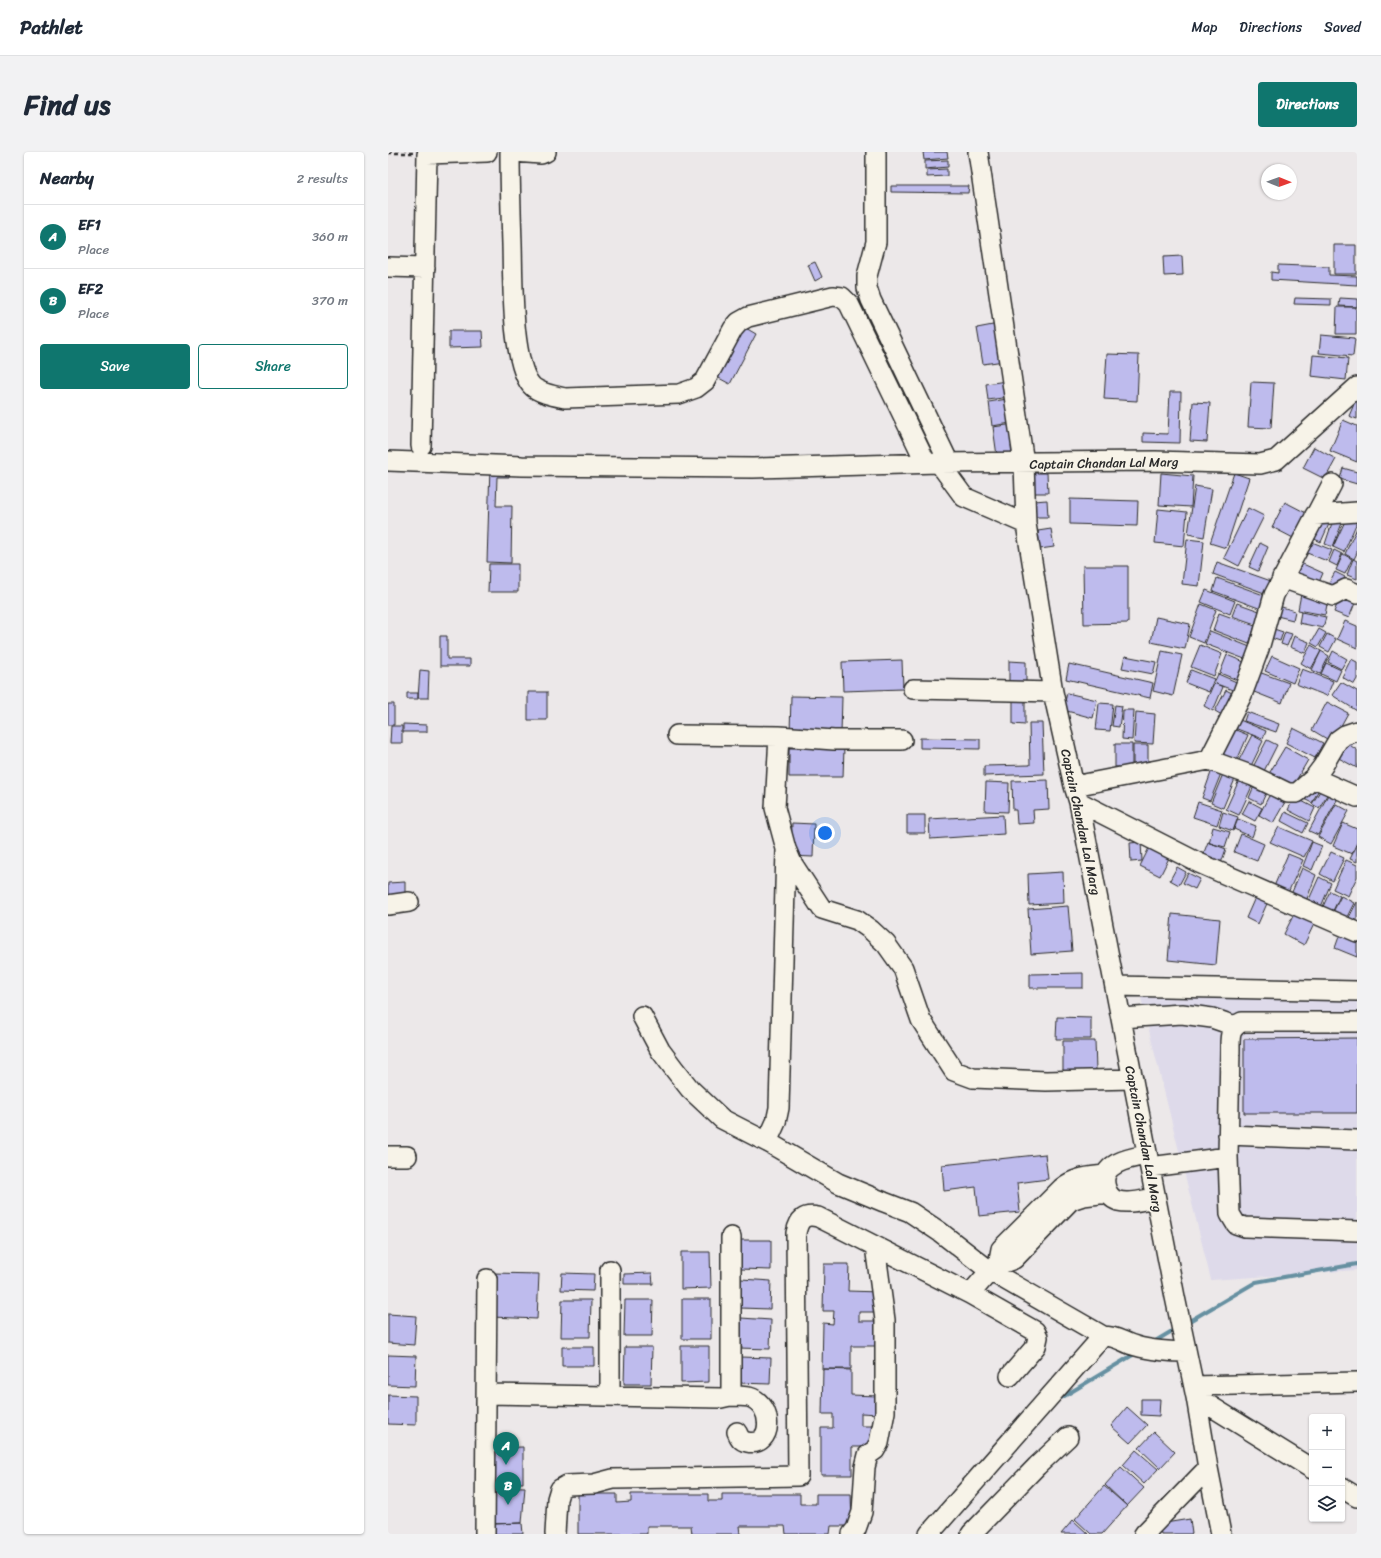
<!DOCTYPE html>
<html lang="en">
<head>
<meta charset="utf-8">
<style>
	:root { --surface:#fff; --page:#f2f2f3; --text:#1f2937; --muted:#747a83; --line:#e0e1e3; --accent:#0f766e }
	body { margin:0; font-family:Sriracha,sans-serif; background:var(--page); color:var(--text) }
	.controls { position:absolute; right:12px; bottom:12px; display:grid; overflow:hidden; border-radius:4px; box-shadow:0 1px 3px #0004 }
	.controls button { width:36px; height:36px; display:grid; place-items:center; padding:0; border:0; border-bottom:1px solid var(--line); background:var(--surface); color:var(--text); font:20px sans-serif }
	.compass { position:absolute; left:873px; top:12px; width:36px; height:36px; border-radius:50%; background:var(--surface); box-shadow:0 1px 3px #0004; rotate:91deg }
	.you { position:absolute; left:437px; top:681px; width:14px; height:14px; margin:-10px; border:3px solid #fff; border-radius:50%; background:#1a73e8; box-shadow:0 0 0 6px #1a73e833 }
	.badge { display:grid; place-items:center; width:26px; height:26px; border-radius:50%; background:var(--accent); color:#fff; font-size:13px; font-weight:700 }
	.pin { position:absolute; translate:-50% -33px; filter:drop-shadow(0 1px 2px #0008) }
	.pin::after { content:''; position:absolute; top:21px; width:14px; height:12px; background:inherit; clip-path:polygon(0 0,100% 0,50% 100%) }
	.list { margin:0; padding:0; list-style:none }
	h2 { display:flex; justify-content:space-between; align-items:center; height:52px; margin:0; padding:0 16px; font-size:17px }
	h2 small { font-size:13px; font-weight:400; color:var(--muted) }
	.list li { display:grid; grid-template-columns:26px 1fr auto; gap:12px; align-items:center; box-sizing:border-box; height:64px; padding:0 16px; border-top:1px solid var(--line) }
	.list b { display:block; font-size:15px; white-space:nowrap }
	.list p { margin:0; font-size:13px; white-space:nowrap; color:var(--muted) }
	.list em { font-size:13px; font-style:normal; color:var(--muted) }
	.actions { display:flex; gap:8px; padding:12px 16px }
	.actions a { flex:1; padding:9px 0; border:1px solid var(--accent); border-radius:4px; text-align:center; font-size:14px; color:var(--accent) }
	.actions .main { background:var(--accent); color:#fff }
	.icon { flex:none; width:22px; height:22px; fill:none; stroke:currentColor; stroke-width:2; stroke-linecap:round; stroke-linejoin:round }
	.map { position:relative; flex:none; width:969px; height:1382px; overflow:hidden; border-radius:4px }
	header { display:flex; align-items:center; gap:24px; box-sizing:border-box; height:56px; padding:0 20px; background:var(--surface); border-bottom:1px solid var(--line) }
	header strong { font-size:19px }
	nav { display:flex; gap:22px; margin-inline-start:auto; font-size:14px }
	.intro { display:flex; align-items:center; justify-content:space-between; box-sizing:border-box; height:96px; padding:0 24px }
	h1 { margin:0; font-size:28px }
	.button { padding:10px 18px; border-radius:4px; background:var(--accent); color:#fff; font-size:14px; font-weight:700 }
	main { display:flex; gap:24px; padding:0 24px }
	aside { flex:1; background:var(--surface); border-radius:4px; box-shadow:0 1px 3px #0004 }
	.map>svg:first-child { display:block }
	.built { fill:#dedaea }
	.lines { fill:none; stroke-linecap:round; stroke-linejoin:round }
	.stream { stroke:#6690a1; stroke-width:4 }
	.building { fill:#bebbed; stroke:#2b2b2b }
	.minor-casing { stroke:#2b2b2b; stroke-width:22 }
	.path { stroke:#2b2b2b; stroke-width:2.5; stroke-dasharray:4 3; stroke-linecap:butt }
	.minor { stroke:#f7f3e8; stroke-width:19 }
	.labels { text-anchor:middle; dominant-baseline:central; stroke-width:3; stroke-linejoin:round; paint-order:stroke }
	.street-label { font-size:13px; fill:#2b2b2b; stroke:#f7f3e8 }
</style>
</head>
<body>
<header>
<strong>Pathlet</strong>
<nav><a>Map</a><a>Directions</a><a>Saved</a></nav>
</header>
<div class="intro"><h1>Find us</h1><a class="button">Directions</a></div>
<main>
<aside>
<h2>Nearby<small>2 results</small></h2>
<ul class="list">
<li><span class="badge">A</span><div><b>EF1</b><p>Place</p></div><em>360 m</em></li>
<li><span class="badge">B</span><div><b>EF2</b><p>Place</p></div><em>370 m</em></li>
</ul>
<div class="actions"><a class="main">Save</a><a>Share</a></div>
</aside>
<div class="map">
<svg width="969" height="1382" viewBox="0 0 969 1382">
	<rect width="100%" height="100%" fill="#ece8e9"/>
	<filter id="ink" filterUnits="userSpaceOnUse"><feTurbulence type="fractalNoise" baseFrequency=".025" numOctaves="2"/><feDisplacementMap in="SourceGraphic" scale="8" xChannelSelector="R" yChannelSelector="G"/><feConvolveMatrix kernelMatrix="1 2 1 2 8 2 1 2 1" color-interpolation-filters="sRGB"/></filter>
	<g filter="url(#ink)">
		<!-- built -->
		<path class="built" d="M 753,846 L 969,847 L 969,1118 L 823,1128 Z"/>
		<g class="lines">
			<!-- stream -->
			<path class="stream" d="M 798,1171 L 868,1130 L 969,1112
				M 764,1191 L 789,1176
				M 673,1246 L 748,1201"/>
		</g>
		<!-- building -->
		<path class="building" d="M 535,0 L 559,0 L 560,6 L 536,8 Z
			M 560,8 L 560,15 L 537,17 L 537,9 Z
			M 559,17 L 559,24 L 539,25 L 539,18 Z
			M 503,34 L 581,34 L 580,41 L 503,40 Z
			M 946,93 L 968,93 L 968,122 L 946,122 Z
			M 794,104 L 795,123 L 776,124 L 775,105 Z
			M 427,110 L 434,125 L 427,129 L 420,113 Z
			M 890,113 L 941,115 L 941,123 L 969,124 L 969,133 L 883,128 L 883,120 L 890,121 Z
			M 907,146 L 943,147 L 943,153 L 906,152 Z
			M 952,146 L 969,147 L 969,155 L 951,154 Z
			M 949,155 L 968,155 L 968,182 L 948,182 Z
			M 610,172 L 616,209 L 595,212 L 589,176 Z
			M 356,175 L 368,182 L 342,232 L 329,225 Z
			M 61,179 L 94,179 L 95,195 L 61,196 Z
			M 933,183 L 967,186 L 965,204 L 931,201 Z
			M 719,202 L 751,203 L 749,249 L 716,247 Z
			M 925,203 L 960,206 L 958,228 L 923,224 Z
			M 618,229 L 621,245 L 600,248 L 598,232 Z
			M 863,230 L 886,231 L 883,276 L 860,275 Z
			M 782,240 L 793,240 L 792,291 L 755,290 L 755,281 L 780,282 Z
			M 969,245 L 969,267 L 961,264 Z
			M 619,247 L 623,271 L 604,274 L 601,250 Z
			M 805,250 L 822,251 L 819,290 L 802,289 Z
			M 955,268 L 969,274 L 969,310 L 942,299 Z
			M 626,272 L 630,301 L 609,304 L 605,275 Z
			M 926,295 L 948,307 L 937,327 L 915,316 Z
			M 102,315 L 121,315 L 121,325 L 109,325 L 108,354 L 124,354 L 123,411 L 99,410 Z
			M 955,316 L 969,320 L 969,332 L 952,327 Z
			M 646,321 L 659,321 L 660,341 L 646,341 Z
			M 773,321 L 805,324 L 803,355 L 771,353 Z
			M 846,321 L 861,326 L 838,396 L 822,391 Z
			M 807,334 L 824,337 L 816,385 L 800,382 Z
			M 682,347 L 750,349 L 749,374 L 682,372 Z
			M 659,348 L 660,365 L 647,365 L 646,349 Z
			M 897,350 L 924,364 L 911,389 L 884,375 Z
			M 860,356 L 876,364 L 851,414 L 836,406 Z
			M 770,357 L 799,360 L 796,394 L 767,391 Z
			M 959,365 L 969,370 L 956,400 L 945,395 Z
			M 945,368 L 954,371 L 945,395 L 937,392 Z
			M 926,370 L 941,372 L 933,390 L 920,384 Z
			M 969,376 L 969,401 L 966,407 L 957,402 Z
			M 663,377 L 666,395 L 652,397 L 650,379 Z
			M 799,387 L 816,389 L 811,434 L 794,432 Z
			M 919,388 L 944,398 L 939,409 L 914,399 Z
			M 872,391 L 880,395 L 870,419 L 861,415 Z
			M 946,398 L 954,402 L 949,414 L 941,410 Z
			M 955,402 L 964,407 L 957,422 L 948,418 Z
			M 965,407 L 969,409 L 969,427 L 959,423 Z
			M 906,408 L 935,421 L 929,435 L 900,422 Z
			M 829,410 L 883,429 L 879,442 L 825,422 Z
			M 101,412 L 130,412 L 130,440 L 100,440 Z
			M 695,414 L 740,414 L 740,471 L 696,472 Z
			M 947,420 L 957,425 L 952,436 L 941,431 Z
			M 829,426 L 881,445 L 876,458 L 825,439 Z
			M 818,438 L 847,449 L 842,462 L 813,450 Z
			M 954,440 L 969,446 L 961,466 L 946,460 Z
			M 913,442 L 940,447 L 937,463 L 910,458 Z
			M 849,451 L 877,461 L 873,474 L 844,464 Z
			M 813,452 L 828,458 L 816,491 L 801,485 Z
			M 887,453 L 907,459 L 905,468 L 885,463 Z
			M 913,460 L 938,465 L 935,476 L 911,471 Z
			M 831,461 L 867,474 L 861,492 L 825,478 Z
			M 768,465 L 802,472 L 797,497 L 763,490 Z
			M 957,469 L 969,474 L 969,496 L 949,487 Z
			M 883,476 L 895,480 L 892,489 L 880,485 Z
			M 931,477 L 938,481 L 930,495 L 923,491 Z
			M 822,479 L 867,497 L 862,509 L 817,492 Z
			M 897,480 L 904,482 L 899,494 L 893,492 Z
			M 939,482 L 948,487 L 941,500 L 932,495 Z
			M 52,484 L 59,484 L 59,507 L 82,507 L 82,514 L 52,514 Z
			M 906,484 L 921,490 L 917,501 L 902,495 Z
			M 812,493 L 834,502 L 826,524 L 803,515 Z
			M 923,493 L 933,499 L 923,517 L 913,511 Z
			M 774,499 L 794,503 L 785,544 L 765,539 Z
			M 933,499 L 941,504 L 932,522 L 924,518 Z
			M 945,499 L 959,507 L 953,517 L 940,510 Z
			M 839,503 L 861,512 L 854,530 L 832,521 Z
			M 737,504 L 768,510 L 765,522 L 734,516 Z
			M 884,504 L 911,516 L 905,531 L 877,519 Z
			M 963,507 L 969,510 L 969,527 L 966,532 L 954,525 Z
			M 514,508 L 515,537 L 455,539 L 454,510 Z
			M 621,509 L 638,510 L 638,534 L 621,533 Z
			M 938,511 L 953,518 L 948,529 L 933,522 Z
			M 681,512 L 765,531 L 762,546 L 678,527 Z
			M 914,517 L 945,529 L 939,544 L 908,532 Z
			M 32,518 L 41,519 L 40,546 L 30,546 Z
			M 803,518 L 826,527 L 821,540 L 798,531 Z
			M 868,519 L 901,531 L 894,551 L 861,538 Z
			M 830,522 L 853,532 L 850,540 L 826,531 Z
			M 953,530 L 969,539 L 969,559 L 944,543 Z
			M 826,531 L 835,535 L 825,559 L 816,554 Z
			M 838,538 L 850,544 L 839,566 L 827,559 Z
			M 140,540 L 159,540 L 159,568 L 140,568 Z
			M 19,541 L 30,541 L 30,547 L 19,547 Z
			M 679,541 L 709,548 L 705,566 L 675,558 Z
			M 403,544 L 454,545 L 453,582 L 402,581 Z
			M 625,547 L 637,547 L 637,573 L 625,572 Z
			M 939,550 L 960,561 L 944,590 L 924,578 Z
			M 711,551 L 725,552 L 722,579 L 708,578 Z
			M 0,552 L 6,552 L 6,573 L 0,573 Z
			M 727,553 L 734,554 L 731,575 L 724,574 Z
			M 735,558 L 746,558 L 744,588 L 734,587 Z
			M 748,560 L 767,562 L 765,592 L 746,591 Z
			M 859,560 L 891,572 L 888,580 L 856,569 Z
			M 847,566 L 878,579 L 875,587 L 844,575 Z
			M 641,571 L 654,571 L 656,622 L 596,624 L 596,614 L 642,613 Z
			M 15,572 L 39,573 L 39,580 L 15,580 Z
			M 3,574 L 14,574 L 14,591 L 2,591 Z
			M 843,576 L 860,583 L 847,613 L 831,606 Z
			M 905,576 L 935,591 L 927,606 L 898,591 Z
			M 864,583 L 875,589 L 862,616 L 850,610 Z
			M 532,586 L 592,587 L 592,597 L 532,596 Z
			M 968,587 L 963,594 L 969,598 L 969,616 L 945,603 Z
			M 879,588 L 889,593 L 875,621 L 865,615 Z
			M 727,592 L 744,592 L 744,615 L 727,615 Z
			M 745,593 L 760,593 L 760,613 L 745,613 Z
			M 897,595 L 920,608 L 902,639 L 879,625 Z
			M 401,596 L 456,596 L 455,625 L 401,625 Z
			M 825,615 L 834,619 L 822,649 L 814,646 Z
			M 835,622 L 847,627 L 835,656 L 823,651 Z
			M 852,626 L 865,632 L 851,663 L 838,657 Z
			M 660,628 L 661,657 L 645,658 L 646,671 L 629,672 L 628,658 L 625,658 L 624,629 Z
			M 598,630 L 621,631 L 620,660 L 597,659 Z
			M 866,634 L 879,639 L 873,652 L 861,646 Z
			M 920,634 L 930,639 L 924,651 L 912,645 Z
			M 932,639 L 939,643 L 931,656 L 924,652 Z
			M 941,641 L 950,646 L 930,683 L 921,679 Z
			M 882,642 L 897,650 L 885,671 L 871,663 Z
			M 906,645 L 927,656 L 921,669 L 900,658 Z
			M 861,649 L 874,656 L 867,669 L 854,662 Z
			M 810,650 L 834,658 L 829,673 L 805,665 Z
			M 948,652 L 961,659 L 943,692 L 930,685 Z
			M 835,660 L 850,665 L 845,679 L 831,674 Z
			M 897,660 L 920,671 L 915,681 L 893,669 Z
			M 519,663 L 537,663 L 537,681 L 519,681 Z
			M 615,663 L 616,682 L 542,687 L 541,667 Z
			M 850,667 L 868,674 L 864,685 L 846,677 Z
			M 404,671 L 426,672 L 425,705 L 403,704 Z
			M 955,671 L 969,677 L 969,690 L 964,702 L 945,694 Z
			M 825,675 L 842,680 L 837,695 L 821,691 Z
			M 891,675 L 924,689 L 916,705 L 882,690 Z
			M 853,682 L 876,692 L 869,709 L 846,700 Z
			M 753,690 L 754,709 L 743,710 L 742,691 Z
			M 820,690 L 838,697 L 832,714 L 813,708 Z
			M 924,690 L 934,694 L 924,718 L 915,714 Z
			M 969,693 L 969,710 L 962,707 Z
			M 761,696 L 781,706 L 772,724 L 752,714 Z
			M 943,700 L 956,706 L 945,729 L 932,722 Z
			M 900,702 L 915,708 L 898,745 L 884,739 Z
			M 958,708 L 969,713 L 969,725 L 960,744 L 945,737 Z
			M 789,715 L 798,720 L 791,733 L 782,728 Z
			M 914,716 L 928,723 L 917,752 L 902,745 Z
			M 675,720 L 676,751 L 641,753 L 640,722 Z
			M 800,721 L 812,727 L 807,737 L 795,731 Z
			M 931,725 L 943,731 L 932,757 L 919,752 Z
			M 17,730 L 17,746 L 0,747 L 0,731 Z
			M 942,739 L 952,744 L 943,763 L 933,759 Z
			M 869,741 L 881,747 L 870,772 L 858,766 Z
			M 953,744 L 966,751 L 957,769 L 944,762 Z
			M 969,750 L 969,774 L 958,771 Z
			M 680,754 L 684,799 L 643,802 L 640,757 Z
			M 908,758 L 928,768 L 916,793 L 896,782 Z
			M 784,762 L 832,767 L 828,813 L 780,808 Z
			M 953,779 L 969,785 L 969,805 L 947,796 Z
			M 695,821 L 695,836 L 642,836 L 642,822 Z
			M 669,865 L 703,866 L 703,887 L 668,887 Z
			M 969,886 L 969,961 L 856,961 L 856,887 Z
			M 675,889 L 707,889 L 708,918 L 675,919 Z
			M 657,1002 L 660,1027 L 629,1031 L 632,1060 L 591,1064 L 588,1035 L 556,1039 L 554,1013 Z
			M 353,1088 L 383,1088 L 383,1118 L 352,1117 Z
			M 293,1100 L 322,1100 L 323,1136 L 293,1137 Z
			M 436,1112 L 461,1112 L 460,1139 L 491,1140 L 492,1160 L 471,1160 L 471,1169 L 491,1169 L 491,1194 L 463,1194 L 463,1217 L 434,1217 L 435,1171 L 445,1172 L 446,1159 L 435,1159 Z
			M 105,1121 L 151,1122 L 149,1167 L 104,1165 Z
			M 174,1121 L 206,1122 L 205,1139 L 173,1138 Z
			M 264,1121 L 265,1132 L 236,1132 L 236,1122 Z
			M 353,1127 L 383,1129 L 382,1157 L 352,1156 Z
			M 294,1147 L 323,1147 L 323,1187 L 294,1187 Z
			M 174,1148 L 203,1148 L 202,1185 L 173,1185 Z
			M 237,1148 L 265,1148 L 264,1184 L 236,1184 Z
			M 0,1162 L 28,1164 L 26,1193 L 0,1191 Z
			M 353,1166 L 383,1168 L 382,1197 L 351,1196 Z
			M 293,1194 L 321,1194 L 321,1230 L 293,1231 Z
			M 174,1195 L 206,1195 L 206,1214 L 174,1214 Z
			M 237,1195 L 264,1195 L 263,1232 L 236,1232 Z
			M 0,1203 L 28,1204 L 27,1234 L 0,1233 Z
			M 352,1205 L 383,1206 L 382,1232 L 351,1231 Z
			M 435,1217 L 463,1218 L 463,1243 L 490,1244 L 490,1262 L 473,1261 L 473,1274 L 490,1274 L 488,1295 L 464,1295 L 464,1323 L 433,1323 L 433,1276 L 445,1276 L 445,1262 L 434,1262 Z
			M 0,1243 L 28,1244 L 28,1273 L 0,1272 Z
			M 753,1247 L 772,1247 L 771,1264 L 753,1263 Z
			M 739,1255 L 759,1273 L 742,1291 L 723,1274 Z
			M 766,1280 L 787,1300 L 772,1316 L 751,1296 Z
			M 135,1295 L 135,1331 L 101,1330 L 102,1296 Z
			M 748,1298 L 770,1317 L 756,1332 L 735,1313 Z
			M 733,1315 L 756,1336 L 739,1354 L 717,1333 Z
			M 105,1334 L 137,1335 L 134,1371 L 103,1372 Z
			M 716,1334 L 739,1354 L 714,1382 L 703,1382 L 687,1367 Z
			M 190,1342 L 229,1342 L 229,1351 L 243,1350 L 243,1342 L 320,1342 L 320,1349 L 334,1349 L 334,1342 L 412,1342 L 412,1352 L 428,1352 L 428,1342 L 463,1342 L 464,1374 L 443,1374 L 442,1382 L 398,1382 L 397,1374 L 351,1374 L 352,1382 L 304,1382 L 303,1374 L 259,1374 L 259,1382 L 190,1382 Z
			M 802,1367 L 804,1382 L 773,1382 L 771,1372 Z
			M 685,1368 L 700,1382 L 673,1382 Z
			M 134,1371 L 135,1382 L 103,1382 L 103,1372 Z"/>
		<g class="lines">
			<defs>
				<path id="minor" d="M 122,0 C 122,31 123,61 124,92 C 125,124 123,209 143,233 C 150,241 167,244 177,246 L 291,242 L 308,236 L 317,229 L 345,177 L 351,170 L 360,165 L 445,144 L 454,145 L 461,152 L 538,311
					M 126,0 L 153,2 L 158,0
					M 488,0 L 488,90 L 479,124 L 479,136 L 483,148 L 561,311
					M 590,0 L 636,311 L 638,372 L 665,540 L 686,634 L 691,650 L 787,1145 L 808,1245 L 820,1316 L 833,1382
					M 0,115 L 37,116
					M 33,294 L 39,2 L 99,0
					M 0,309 L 134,314 L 365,316 L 551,311 L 767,309 L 872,312 L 888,308 L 969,235
					M 551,311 L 576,345 L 638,372
					M 927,363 L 969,360
					M 894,426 L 945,444 L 958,437 L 969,442
					M 525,537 L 665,540
					M 289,583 L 391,584 L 446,588 L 514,588
					M 391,584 L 387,656 L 398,697 L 404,711 L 434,757 L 469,768 L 483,778 L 498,792 L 515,816 L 533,868 L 566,919 L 585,926 L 658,929 L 745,927
					M 821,608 L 854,543 L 871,497 L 886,443 L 944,332
					M 926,626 L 969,645
					M 686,634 L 821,608 L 865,624 L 900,641 L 909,641 L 926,626 L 935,614 L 950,588 L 957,583 L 969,579
					M 691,650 L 811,711 L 969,780
					M 0,753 L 21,750
					M 727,834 L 969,839
					M 254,864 L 272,898 L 287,918 L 302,937 L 334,967 L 383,992 L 450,1031 L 496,1050 L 522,1060 L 552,1080 L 602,1119 L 715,1184 C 730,1184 735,1191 748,1194 C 761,1198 784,1200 798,1200
					M 733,866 L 794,862 L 824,866 L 847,874
					M 969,870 L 854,870 C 841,876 842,885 842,897 L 840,1005 L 842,1062 L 848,1072 L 857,1075 L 969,1079
					M 840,983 L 969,988
					M 379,990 L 388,970 L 391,956 L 398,698
					M 759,1003 C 742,1006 710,1011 718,1036 C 720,1043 724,1047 730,1049 C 742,1052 756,1048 767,1046
					M 0,1004 L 19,1004
					M 762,1015 L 840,1005
					M 610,1113 L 613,1097 L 674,1036 C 687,1025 701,1025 717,1023
					M 582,1142 L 647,1179 L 650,1185 L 648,1194 L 622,1224
					M 806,1234 L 969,1230
					M 99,1242 L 333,1246 L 342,1244 L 343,1241 L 343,1085
					M 222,1243 L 222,1118
					M 342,1244 C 348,1244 355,1244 361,1245 C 386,1252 386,1296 359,1290 C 353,1289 351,1285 349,1280
					M 808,1245 L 924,1317
					M 954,1336 L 969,1345
					M 97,1382 L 99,1127
					M 167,1382 L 169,1347 L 172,1337 L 179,1333 L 206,1332 L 225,1327 L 410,1324 L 408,1081 C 411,1067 416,1062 430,1065 L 582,1142 L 602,1119 L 610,1113 L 626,1107 L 683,1048 L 695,1044 L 720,1041
					M 464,1382 L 468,1377 L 474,1360 L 477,1315 L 480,1303 L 487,1298 L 491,1291 L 497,1260 L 497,1168 L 487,1094
					M 541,1382 L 715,1184
					M 583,1382 L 649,1314 L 680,1285
					M 756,1382 L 820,1316"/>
			</defs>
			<!-- minor casing -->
			<use href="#minor" class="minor-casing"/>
			<!-- path -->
			<path class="path" d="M 0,1 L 25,1"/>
			<!-- minor -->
			<use href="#minor" class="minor"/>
		</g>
	</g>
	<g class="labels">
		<!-- street labels -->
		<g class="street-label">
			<text transform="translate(716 311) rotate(-1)">Captain Chandan Lal Marg</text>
			<text transform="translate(693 670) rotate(78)">Captain Chandan Lal Marg</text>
			<text transform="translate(756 987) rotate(79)">Captain Chandan Lal Marg</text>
		</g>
	</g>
</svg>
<div class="controls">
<button>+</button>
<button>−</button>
<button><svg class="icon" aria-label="layers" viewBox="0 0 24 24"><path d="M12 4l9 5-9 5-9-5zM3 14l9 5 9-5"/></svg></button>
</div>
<svg class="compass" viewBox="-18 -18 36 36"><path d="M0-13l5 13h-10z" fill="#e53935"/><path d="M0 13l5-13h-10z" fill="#747a83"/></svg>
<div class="you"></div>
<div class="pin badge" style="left:118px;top:1313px">A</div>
<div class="pin badge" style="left:120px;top:1353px">B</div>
</div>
</main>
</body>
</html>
